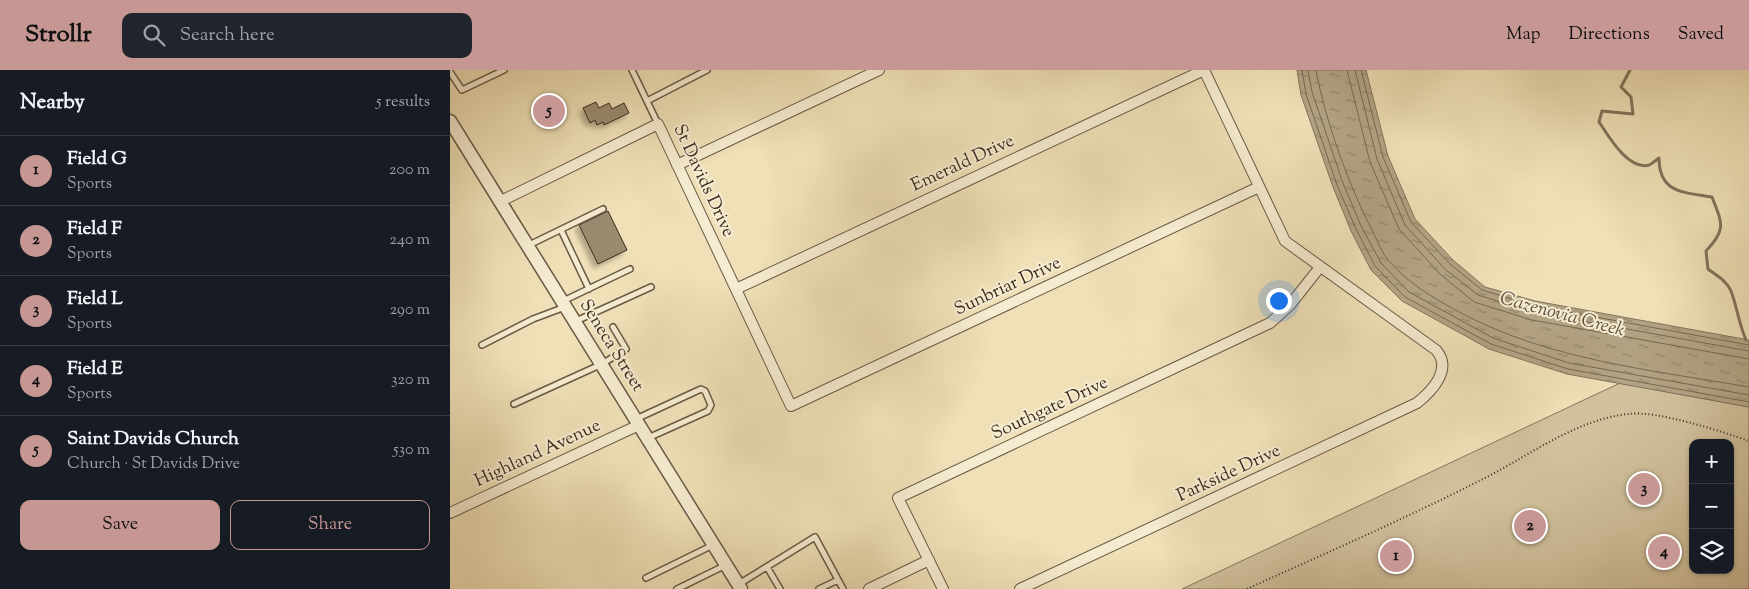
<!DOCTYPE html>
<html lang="en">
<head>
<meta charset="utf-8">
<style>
	:root { --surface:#171b24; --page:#20242c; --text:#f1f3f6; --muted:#9ea1a6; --line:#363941; --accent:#c59692 }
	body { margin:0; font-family:"Sorts Mill Goudy",serif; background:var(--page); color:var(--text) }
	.controls { position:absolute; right:15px; bottom:15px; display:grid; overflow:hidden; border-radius:10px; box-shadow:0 1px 4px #0004 }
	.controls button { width:45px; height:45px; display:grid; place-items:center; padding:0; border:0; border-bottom:1px solid var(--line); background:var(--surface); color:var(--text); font:25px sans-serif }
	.you { position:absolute; left:828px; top:230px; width:18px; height:18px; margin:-12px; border:4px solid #fff; border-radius:50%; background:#1a73e8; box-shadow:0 0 0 8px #1a73e833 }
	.badge { display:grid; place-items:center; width:32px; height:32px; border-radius:50%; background:var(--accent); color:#111; font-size:16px; font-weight:700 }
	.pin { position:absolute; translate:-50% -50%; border:2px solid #fff; box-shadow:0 1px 5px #0006 }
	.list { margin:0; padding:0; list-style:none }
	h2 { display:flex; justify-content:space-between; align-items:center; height:65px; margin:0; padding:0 20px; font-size:21px }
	h2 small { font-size:16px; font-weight:400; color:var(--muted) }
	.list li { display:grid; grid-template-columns:32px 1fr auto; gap:15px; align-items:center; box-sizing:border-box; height:70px; padding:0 20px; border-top:1px solid var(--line) }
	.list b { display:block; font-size:19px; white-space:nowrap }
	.list p { margin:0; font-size:16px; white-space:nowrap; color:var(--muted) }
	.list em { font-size:16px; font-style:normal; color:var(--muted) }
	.actions { display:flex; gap:10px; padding:15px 20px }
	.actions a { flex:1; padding:11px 0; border:1px solid var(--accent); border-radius:10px; text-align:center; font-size:18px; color:var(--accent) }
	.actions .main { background:var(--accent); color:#111 }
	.icon { flex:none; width:28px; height:28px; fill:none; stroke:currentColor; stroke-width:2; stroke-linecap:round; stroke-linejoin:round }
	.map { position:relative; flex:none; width:1299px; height:519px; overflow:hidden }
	header { display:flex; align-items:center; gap:30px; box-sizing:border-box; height:70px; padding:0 25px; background:var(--accent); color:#111 }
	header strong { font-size:24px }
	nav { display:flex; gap:28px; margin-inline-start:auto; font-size:18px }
	.search { width:350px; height:45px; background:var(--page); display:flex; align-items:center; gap:12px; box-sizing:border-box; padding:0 18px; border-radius:10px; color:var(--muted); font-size:19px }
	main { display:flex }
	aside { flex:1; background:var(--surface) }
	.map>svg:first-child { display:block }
	.green { fill:#d1c19d; stroke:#86765e; fill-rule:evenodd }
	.water { fill:url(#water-ripples); stroke:#83735c }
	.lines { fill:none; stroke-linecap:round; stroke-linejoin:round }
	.shore { stroke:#776852; stroke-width:1 }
	.stream { stroke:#83735c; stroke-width:3 }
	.building { fill:#998a6f; stroke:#3c2c20; filter:url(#shadow) }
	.service-casing { stroke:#695946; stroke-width:8 }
	.minor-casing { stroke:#695946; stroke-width:12 }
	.tertiary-casing { stroke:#695946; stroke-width:15 }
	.path { stroke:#3c2c20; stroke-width:2; stroke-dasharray:1 2.5; stroke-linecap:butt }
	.service { stroke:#f5ebd0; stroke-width:5 }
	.minor { stroke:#f5ebd0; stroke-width:10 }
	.tertiary { stroke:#f5ebd0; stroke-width:12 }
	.labels { text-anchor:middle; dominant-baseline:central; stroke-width:4; stroke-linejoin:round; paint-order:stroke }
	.street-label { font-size:18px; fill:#3c2c20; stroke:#f5ebd0 }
	.water-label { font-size:19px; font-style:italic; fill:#5f503e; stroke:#f5ebd0 }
</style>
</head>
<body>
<header>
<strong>Strollr</strong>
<div class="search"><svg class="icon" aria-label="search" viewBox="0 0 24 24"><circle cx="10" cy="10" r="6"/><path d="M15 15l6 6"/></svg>Search here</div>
<nav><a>Map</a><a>Directions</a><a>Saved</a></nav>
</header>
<main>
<aside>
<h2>Nearby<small>5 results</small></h2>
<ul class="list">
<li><span class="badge">1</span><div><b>Field G</b><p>Sports</p></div><em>200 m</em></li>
<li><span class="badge">2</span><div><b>Field F</b><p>Sports</p></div><em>240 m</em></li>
<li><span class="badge">3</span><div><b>Field L</b><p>Sports</p></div><em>290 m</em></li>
<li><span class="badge">4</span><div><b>Field E</b><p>Sports</p></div><em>320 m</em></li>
<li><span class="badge">5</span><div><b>Saint Davids Church</b><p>Church · St Davids Drive</p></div><em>530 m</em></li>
</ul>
<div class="actions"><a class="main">Save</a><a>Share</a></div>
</aside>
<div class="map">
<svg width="1299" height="519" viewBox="0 0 1299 519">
	<defs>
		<pattern id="water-ripples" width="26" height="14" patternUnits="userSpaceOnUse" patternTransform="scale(1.25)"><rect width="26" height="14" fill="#b2a384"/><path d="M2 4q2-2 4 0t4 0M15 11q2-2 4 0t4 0" fill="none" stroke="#92856c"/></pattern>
		<filter id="shadow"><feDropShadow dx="-4" dy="4" stdDeviation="2.5" flood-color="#0004"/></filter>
	</defs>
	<rect width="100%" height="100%" fill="#efe0b7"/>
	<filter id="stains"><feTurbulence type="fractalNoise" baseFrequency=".004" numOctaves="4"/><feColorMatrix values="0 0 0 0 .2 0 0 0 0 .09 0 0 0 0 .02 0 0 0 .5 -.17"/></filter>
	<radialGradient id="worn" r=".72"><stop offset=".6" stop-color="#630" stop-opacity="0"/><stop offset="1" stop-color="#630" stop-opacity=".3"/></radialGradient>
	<!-- green -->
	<path class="green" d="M 1170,313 L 1299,337 L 1299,519 L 732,519 ZM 1243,373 L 1280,373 L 1280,500 L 1243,500 Z"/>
	<!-- water -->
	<path class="water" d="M 847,0 L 916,0 L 938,86 L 965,149 L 1003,190 L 1035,217 L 1085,231 L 1299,270 L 1299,337 L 1117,304 L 1039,279 L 952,231 L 921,200 L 901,161 L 883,117 L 851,25 Z"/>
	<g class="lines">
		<!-- shore -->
		<path class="shore" d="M 852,0 L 856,24 L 887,115 L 906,159 L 925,196 L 955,227 L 1041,274 L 1118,299 L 1299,332
			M 858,0 L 862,22 L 893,113 L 911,156 L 931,193 L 959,222 L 1043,268 L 1119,293 L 1299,325
			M 866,0 C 875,50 900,119 924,164 C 928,172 932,183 938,190 C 959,214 983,228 1011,243 C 1100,290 1201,300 1299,317
			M 897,0 L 920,92 L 949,159 L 990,204 L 1024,232 L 1082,250 L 1299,289
			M 905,0 L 927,89 L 955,155 L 995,199 L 1028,225 L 1083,242 L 1299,281
			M 911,0 L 933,87 L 961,152 L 1000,194 L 1032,220 L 1085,236 L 1299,275"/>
		<!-- stream -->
		<path class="stream" d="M 1180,0 L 1171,17 L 1181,27 L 1183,44 L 1152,41 L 1149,52 C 1158,65 1178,101 1199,95 C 1202,94 1206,90 1209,88 C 1209,123 1233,122 1262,127 C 1272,153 1277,159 1256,181 L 1258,199 C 1266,205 1277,211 1281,221 C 1287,237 1289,254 1296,270"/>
	</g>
	<!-- building -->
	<path class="building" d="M 146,32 L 149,38 L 159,33 L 162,39 L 174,33 L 179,43 L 154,55 L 153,52 L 147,55 L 145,50 L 140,53 L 133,38 Z
		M 158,141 L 177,180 L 148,194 L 129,155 Z"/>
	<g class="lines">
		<defs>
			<path id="service" d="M 182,0 L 208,54
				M 0,2 L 12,20 L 54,0
				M 197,31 L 257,0
				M 111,160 L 139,219
				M 79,175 L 153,139
				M 113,231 L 180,199
				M 126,251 L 201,217
				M 32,275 L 83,249 L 115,237
				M 64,334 L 152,294 L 176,279 L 163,257
				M 186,349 L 251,319 L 255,321 L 261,335 L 258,341 L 198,368
				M 317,497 L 330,519
				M 196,508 L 263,475
				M 289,514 L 365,467 L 393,519
				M 227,519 L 276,495
				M 369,519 L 388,510"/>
			<path id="minor" d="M 227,95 L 429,0
				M 51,131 L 208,54 L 341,336 L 809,117
				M 286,219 L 754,0
				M 0,443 L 189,355
				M 419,519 L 479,490
				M 493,519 L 448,428 L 820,253 L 840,235 L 870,197
				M 570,519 L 967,333 C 982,321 1003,299 986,280 L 835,171 L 754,0"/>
			<path id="tertiary" d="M 0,51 L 291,519"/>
		</defs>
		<!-- service casing -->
		<use href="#service" class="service-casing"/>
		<!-- minor casing -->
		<use href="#minor" class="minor-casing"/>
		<!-- tertiary casing -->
		<use href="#tertiary" class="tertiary-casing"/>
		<!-- path -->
		<path class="path" d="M 797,519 C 874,484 952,450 1027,412 C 1075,389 1123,350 1178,344 C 1207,340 1270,361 1299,371"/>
		<!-- service -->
		<use href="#service" class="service"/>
		<!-- minor -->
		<use href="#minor" class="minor"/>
		<!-- tertiary -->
		<use href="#tertiary" class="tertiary"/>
	</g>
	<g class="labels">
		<!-- street labels -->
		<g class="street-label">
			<text transform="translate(513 94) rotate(-25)">Emerald Drive</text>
			<text transform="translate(253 111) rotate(65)">St Davids Drive</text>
			<text transform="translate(558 217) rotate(-25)">Sunbriar Drive</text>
			<text transform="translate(161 276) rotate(58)">Seneca Street</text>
			<text transform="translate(600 339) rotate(-25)">Southgate Drive</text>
			<text transform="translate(88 384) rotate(-25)">Highland Avenue</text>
			<text transform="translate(779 404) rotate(-25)">Parkside Drive</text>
		</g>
		<!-- water labels -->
		<g class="water-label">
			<text transform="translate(1112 245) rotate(15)">Cazenovia Creek</text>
		</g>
	</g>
	<rect width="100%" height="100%" filter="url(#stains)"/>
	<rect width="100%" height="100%" fill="url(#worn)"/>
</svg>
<div class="controls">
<button>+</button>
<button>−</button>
<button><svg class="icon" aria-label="layers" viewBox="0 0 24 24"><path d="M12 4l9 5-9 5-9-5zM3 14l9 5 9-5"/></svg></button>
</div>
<div class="you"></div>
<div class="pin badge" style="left:946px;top:486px">1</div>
<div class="pin badge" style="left:1080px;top:456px">2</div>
<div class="pin badge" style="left:1194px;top:419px">3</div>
<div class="pin badge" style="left:1214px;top:482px">4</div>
<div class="pin badge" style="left:99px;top:41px">5</div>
</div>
</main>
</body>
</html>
